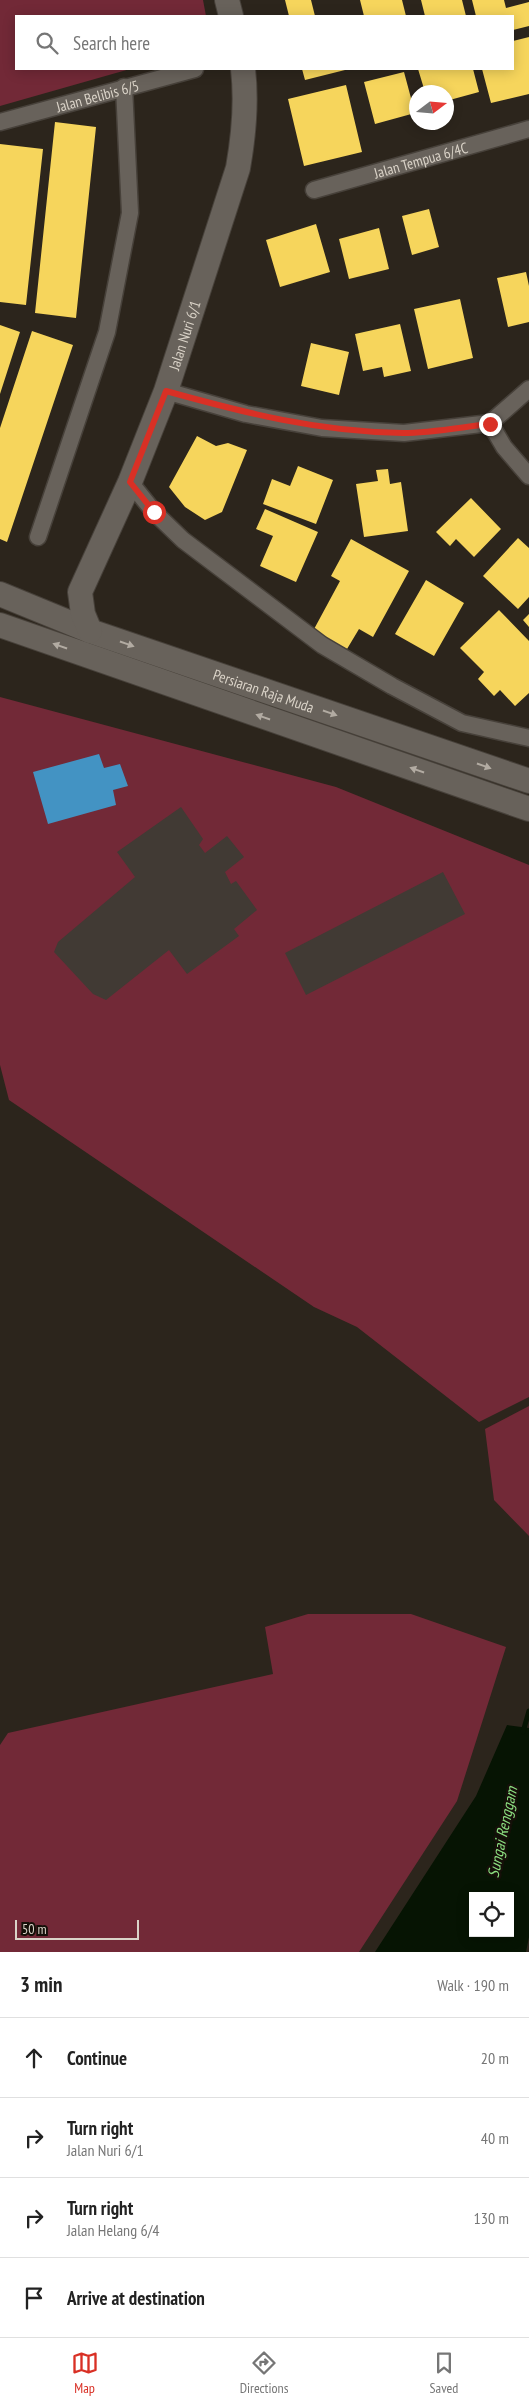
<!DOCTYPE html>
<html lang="en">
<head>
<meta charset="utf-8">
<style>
	:root { --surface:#fff; --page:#f6f6f6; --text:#222; --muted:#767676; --line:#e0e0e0; --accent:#d93025 }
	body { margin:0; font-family:"PT Sans Narrow",sans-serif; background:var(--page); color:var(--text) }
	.controls { position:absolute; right:15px; bottom:15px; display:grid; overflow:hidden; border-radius:0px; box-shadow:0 2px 12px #0003 }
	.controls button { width:45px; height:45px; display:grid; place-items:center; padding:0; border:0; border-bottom:1px solid var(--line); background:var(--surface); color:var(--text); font:25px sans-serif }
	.compass { position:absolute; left:409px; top:85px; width:45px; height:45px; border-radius:50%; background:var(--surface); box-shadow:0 2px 12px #0003; rotate:74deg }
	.scale { position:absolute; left:15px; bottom:12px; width:124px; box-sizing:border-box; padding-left:5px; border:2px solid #dad3c8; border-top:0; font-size:14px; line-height:18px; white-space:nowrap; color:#dad3c8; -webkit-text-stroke:4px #151009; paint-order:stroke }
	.stop { position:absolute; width:15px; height:15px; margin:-11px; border:4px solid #d93025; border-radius:50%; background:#fff }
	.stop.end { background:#d93025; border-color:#fff; box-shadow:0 1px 5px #0008 }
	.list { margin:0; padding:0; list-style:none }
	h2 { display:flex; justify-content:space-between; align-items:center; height:65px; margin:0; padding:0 20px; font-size:21px }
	h2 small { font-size:16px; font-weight:400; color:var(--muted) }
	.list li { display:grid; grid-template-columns:32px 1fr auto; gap:15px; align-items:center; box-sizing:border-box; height:80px; padding:0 20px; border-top:1px solid var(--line) }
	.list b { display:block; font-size:19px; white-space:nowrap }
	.list p { margin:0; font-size:16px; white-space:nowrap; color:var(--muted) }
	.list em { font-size:16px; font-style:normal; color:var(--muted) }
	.icon { flex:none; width:28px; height:28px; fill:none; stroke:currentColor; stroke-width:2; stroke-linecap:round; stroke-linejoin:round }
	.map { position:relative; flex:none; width:529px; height:1952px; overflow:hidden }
	.search { position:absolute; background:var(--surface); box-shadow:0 2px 12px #0003; left:15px; right:15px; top:15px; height:55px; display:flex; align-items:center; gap:12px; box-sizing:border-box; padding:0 18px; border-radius:0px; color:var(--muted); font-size:19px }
	.sheet { height:385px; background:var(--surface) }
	nav { display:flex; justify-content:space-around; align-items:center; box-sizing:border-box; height:70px; border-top:1px solid var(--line); background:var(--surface); font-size:14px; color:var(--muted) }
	nav a { display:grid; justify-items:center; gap:2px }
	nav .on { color:var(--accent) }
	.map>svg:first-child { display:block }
	.green { fill:#722937 }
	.water { fill:#061403; fill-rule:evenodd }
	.homes { fill:#f6d55c }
	.schools { fill:#4393c3 }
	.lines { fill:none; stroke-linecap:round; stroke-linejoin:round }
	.stream { stroke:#061403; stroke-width:5 }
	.building { fill:#413a34 }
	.street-casing { stroke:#47413a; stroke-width:19 }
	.secondary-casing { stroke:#47413a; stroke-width:26 }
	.street { stroke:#68625b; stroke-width:16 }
	.secondary { stroke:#68625b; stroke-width:24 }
	.oneway { fill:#b2aba2 }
	.route { stroke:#d93025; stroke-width:6 }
	.labels { text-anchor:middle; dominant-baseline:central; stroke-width:5; stroke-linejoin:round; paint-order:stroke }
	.street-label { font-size:15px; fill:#dad3c8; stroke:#151009 }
	.water-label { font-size:16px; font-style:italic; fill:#8cdf80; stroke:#151009 }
</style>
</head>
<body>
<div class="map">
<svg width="529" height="1952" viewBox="0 0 529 1952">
	<rect width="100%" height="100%" fill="#2c251c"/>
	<!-- green -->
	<path class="green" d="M 0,0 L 203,0 L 206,16 L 16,16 L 16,69 L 130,69 L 0,106 Z
		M 0,697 L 336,787 L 529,865 L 529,1397 L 479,1422 L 357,1327 L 314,1307 L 9,1100 L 0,1065 Z
		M 529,1406 L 529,1536 L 494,1500 L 485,1429 Z
		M 308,1614 L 411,1614 L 506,1647 L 457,1801 L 359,1952 L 0,1952 L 0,1745 L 8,1733 L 273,1674 L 265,1627 Z"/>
	<!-- water -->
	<path class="water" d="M 507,1725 L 529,1728 L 529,1937 L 526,1952 L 375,1952 L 476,1796 ZM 473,1896 L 510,1896 L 510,1933 L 473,1933 Z"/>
	<!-- homes -->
	<path class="homes" d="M 285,0 L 311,0 L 315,16 L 289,16 Z
		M 360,0 L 402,0 L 406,16 L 364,16 Z
		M 421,0 L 462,0 L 466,16 L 425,16 Z
		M 472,0 L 504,0 L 506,8 L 529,2 L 529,26 L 513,30 L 513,16 L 476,16 Z
		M 529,37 L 529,94 L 491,103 L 482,69 L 513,69 L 513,41 Z
		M 302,69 L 349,69 L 305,80 Z
		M 418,69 L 473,69 L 479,92 L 446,101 L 446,92 L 425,92 Z
		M 404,72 L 415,113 L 375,124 L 364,82 Z
		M 346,85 L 362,152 L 304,166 L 288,99 Z
		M 55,122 L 96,127 L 76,318 L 35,313 Z
		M 0,144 L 43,149 L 26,305 L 0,302 Z
		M 429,209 L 439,247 L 412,255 L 402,216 Z
		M 316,224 L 330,272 L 280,287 L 266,240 Z
		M 379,228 L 389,269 L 349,279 L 339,239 Z
		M 526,272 L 529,286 L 529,322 L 508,327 L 497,278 Z
		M 460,299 L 473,358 L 428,369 L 414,309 Z
		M 400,324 L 411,371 L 384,377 L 382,367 L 363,371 L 355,334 Z
		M 0,325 L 20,332 L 0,394 Z
		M 32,331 L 73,345 L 7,542 L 0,539 L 0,428 Z
		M 311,343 L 349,352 L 339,395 L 301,386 Z
		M 197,436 L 216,446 L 228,443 L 247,450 L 222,512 L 205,520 L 185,507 L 169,487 Z
		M 298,466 L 333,480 L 316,524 L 263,504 L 272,479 L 290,486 Z
		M 388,469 L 390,484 L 401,482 L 408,531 L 364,537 L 356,484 L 378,481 L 376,470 Z
		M 471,498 L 501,529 L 474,557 L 456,539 L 450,546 L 436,532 Z
		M 265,509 L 318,532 L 296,582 L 260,566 L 273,536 L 256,529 Z
		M 518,538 L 529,548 L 529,597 L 518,609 L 483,576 Z
		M 351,539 L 409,571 L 373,637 L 359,629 L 347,649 L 313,631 L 340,581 L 331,576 Z
		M 426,580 L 464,603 L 434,656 L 395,634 Z
		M 499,610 L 529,641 L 529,693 L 515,706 L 500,690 L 494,696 L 478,679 L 484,672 L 460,648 Z
		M 529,614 L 529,627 L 523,620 Z"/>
	<!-- schools -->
	<path class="schools" d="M 99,754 L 104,768 L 120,764 L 128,786 L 113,790 L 116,805 L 48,824 L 33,772 Z"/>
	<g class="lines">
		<!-- stream -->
		<path class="stream" d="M 523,1732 L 529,1711"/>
	</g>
	<!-- building -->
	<path class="building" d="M 181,807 L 203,839 L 199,845 L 205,853 L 227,836 L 244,857 L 225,872 L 231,884 L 236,881 L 257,910 L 234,929 L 239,936 L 187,974 L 169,950 L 106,1000 L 93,994 L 54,952 L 58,942 L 135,877 L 117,852 Z
		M 443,872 L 465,914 L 306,995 L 285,953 Z"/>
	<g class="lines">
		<defs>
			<g id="street">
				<path id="s1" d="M 0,122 L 195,69"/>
				<path id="s2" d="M 314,190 L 529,129"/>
				<path d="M 166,391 L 246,414 L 322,428 L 404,433 L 490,423 L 529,389"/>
				<path d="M 490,423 L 504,447 L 529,476"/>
				<path d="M 130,482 L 154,512 L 183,540 L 322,645 L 392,686 L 462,723 L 529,738"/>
				<path d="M 38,537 L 107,332 L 130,213 L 124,87"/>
			</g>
			<g id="secondary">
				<path d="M 227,0 L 231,16"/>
				<path id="s3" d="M 0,594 L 90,631 L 529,781"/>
				<path d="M 0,625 L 529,809"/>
				<path id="s4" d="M 90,631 L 83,614 L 80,592 L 130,482 L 166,391 L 238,168 C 244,134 247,103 243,69"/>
			</g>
		</defs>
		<!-- street casing -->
		<use href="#street" class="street-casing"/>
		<!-- secondary casing -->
		<use href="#secondary" class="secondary-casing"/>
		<!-- street -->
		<use href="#street" class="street"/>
		<!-- secondary -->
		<use href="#secondary" class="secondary"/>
	</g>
	<!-- one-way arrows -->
	<defs><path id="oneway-solid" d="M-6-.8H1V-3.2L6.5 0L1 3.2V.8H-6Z" transform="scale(1.25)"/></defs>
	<g class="oneway">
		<use href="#oneway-solid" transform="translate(127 644) rotate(19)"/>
		<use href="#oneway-solid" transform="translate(60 646) rotate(-161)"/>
		<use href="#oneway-solid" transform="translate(330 713) rotate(19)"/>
		<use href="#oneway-solid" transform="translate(263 717) rotate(-161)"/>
		<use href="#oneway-solid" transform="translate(484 766) rotate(19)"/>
		<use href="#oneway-solid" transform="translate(417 770) rotate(-161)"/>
	</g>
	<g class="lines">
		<!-- route -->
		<path class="route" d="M 154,512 L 130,482 L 166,391 C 245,413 319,432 403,433 C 431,433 462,427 490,424"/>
	</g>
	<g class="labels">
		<!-- street labels -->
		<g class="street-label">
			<text stroke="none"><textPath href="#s1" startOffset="101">Jalan Belibis 6/5</textPath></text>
			<text stroke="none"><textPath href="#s2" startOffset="111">Jalan Tempua 6/4C</textPath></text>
			<text stroke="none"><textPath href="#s4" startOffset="318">Jalan Nuri 6/1</textPath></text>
			<text stroke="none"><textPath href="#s3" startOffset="281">Persiaran Raja Muda</textPath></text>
		</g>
		<!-- water labels -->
		<g class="water-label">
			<text transform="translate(502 1832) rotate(-78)">Sungai Renggam</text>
		</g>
	</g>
</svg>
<div class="controls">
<button><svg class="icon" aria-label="locate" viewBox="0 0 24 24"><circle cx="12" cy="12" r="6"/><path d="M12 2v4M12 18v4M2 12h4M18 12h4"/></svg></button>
</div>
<svg class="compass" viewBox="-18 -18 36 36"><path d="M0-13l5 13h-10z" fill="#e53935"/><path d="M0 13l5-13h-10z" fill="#767676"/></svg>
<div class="scale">50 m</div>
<div class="stop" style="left:154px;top:512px"></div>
<div class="stop end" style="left:490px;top:424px"></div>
<div class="search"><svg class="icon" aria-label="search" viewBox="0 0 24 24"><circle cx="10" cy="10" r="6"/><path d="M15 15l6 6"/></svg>Search here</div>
</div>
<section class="sheet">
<h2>3 min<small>Walk · 190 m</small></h2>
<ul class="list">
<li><svg class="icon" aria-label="ahead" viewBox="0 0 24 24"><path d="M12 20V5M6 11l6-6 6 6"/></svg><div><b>Continue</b></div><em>20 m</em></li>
<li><svg class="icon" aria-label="right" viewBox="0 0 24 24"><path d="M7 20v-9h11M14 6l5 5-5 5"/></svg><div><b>Turn right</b><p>Jalan Nuri 6/1</p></div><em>40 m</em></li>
<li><svg class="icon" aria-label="right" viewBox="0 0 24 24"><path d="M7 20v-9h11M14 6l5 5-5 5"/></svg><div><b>Turn right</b><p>Jalan Helang 6/4</p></div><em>130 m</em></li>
<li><svg class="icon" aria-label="arrive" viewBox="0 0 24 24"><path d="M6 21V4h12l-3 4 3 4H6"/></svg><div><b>Arrive at destination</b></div></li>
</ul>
</section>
<nav>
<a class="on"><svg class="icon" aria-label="map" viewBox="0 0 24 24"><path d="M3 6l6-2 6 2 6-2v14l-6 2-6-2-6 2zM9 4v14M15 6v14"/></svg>Map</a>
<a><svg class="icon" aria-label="directions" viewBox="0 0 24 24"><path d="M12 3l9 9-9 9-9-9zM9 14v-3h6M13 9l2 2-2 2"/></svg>Directions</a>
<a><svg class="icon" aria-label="saved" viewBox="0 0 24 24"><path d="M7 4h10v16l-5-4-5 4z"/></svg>Saved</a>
</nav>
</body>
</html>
